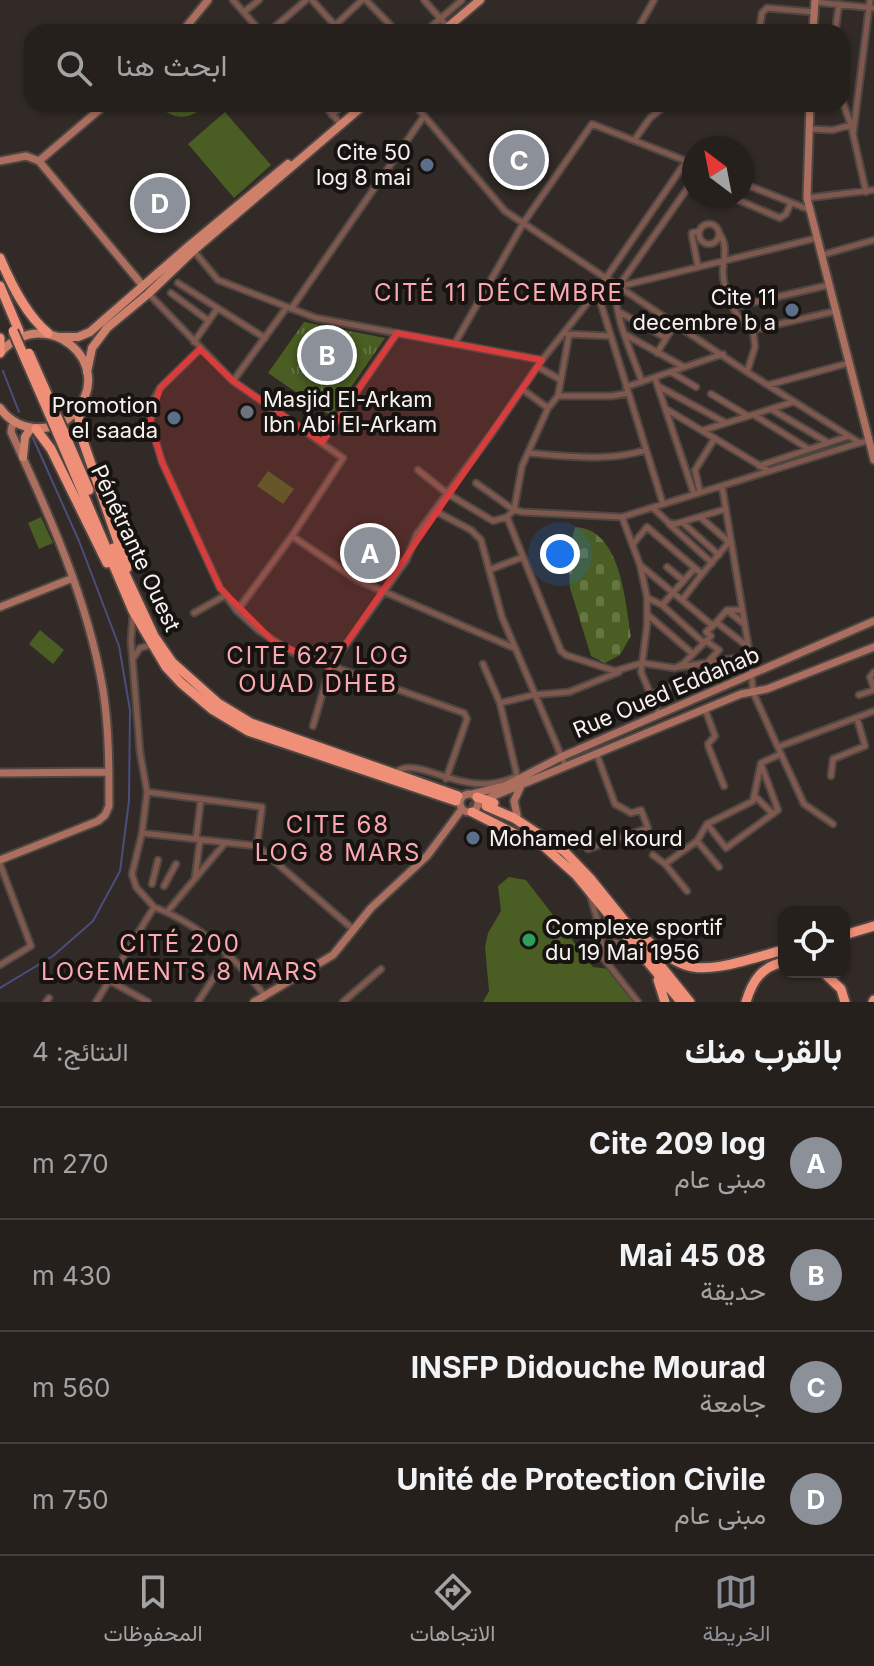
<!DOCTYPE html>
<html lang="ar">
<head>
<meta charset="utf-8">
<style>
	:root { --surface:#25201c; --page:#2d2825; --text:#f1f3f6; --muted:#a3a3a3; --line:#423e3b; --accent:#8c9099 }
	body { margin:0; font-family:Inter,Vazirmatn,sans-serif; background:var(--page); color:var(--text); direction:rtl }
	.controls { position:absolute; right:24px; bottom:24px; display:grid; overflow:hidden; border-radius:16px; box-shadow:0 2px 6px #0004 }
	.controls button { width:72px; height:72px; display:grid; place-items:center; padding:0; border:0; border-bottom:2px solid var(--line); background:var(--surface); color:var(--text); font:40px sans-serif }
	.compass { position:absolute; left:682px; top:136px; width:72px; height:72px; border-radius:50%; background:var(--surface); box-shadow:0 2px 6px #0004; rotate:328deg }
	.you { position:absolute; left:560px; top:554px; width:28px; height:28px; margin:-20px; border:6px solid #fff; border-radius:50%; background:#1a73e8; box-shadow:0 0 0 12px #1a73e833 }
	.badge { display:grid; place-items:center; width:52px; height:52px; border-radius:50%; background:var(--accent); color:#fff; font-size:26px; font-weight:700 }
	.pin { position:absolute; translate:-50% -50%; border:4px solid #fff; box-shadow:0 2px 8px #0006 }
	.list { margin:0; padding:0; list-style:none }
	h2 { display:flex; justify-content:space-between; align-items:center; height:104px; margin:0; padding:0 32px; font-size:34px }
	h2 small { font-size:26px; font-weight:400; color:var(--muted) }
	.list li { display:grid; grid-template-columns:52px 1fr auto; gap:24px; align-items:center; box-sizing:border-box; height:112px; padding:0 32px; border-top:2px solid var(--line) }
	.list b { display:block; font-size:30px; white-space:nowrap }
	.list p { margin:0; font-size:26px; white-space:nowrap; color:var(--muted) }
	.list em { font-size:26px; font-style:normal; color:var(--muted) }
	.icon { flex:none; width:44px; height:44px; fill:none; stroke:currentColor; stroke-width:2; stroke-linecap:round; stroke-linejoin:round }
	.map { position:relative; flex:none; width:874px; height:1002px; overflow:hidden; direction:ltr }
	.search { position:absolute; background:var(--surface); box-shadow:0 2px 6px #0004; left:24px; right:24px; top:24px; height:88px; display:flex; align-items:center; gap:20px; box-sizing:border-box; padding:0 28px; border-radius:24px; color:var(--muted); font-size:30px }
	.sheet { height:552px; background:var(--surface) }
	nav { display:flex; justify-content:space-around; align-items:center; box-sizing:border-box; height:112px; border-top:2px solid var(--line); background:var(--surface); font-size:22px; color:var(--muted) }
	nav a { display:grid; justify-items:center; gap:4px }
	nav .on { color:var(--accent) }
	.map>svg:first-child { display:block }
	.grass { fill:url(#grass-tufts) }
	.cemetery { fill:url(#cemetery-stones) }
	.pitch { fill:#4a5d23 }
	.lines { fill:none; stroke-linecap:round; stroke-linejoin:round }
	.stream { stroke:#4a4e7e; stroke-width:2 }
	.highway-tunnel { stroke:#4f4844; stroke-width:9; stroke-dasharray:9 4.5; stroke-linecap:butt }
	.street-casing { stroke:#4d4642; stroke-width:9 }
	.secondary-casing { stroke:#4d4642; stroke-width:11 }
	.primary-casing { stroke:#4d4642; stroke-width:12 }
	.highway-casing { stroke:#4d4642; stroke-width:13 }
	.street { stroke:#7e574d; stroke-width:5 }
	.secondary { stroke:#ac6e5e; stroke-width:7 }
	.primary { stroke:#cf806b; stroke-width:8 }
	.highway { stroke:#ef8f77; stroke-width:9 }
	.highway-bridge-casing { stroke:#4d4642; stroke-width:13; stroke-linecap:butt }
	.highway-bridge { stroke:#ef8f77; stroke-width:9 }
	.marked { fill:#d93c3c; fill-opacity:0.2; stroke:#d93c3c; stroke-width:6; stroke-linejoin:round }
	.service-dot { fill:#5c6f8a; stroke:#171311; stroke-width:3 }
	.worship-dot { fill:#6b7280; stroke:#171311; stroke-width:3 }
	.leisure-dot { fill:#2e9e5b; stroke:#171311; stroke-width:3 }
	.labels { text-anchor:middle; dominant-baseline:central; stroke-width:8; stroke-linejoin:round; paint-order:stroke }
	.poi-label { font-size:22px; fill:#f7f2ef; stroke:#171311; text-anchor:end }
	.street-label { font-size:22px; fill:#f7f2ef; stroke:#171311 }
	.neighbourhood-label { font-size:24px; letter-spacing:2px; fill:#fca8b0; stroke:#171311 }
</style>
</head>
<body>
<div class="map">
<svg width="874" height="1002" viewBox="0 0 874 1002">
	<defs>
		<pattern id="grass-tufts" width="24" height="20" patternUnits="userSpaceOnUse" patternTransform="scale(2)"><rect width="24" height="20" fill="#4a5d23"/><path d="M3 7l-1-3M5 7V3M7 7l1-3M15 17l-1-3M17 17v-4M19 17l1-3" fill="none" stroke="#657543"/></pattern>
		<pattern id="cemetery-stones" width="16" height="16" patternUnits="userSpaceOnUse" patternTransform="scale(2)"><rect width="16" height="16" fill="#4a5d23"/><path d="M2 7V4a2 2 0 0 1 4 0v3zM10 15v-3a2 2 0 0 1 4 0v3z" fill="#657543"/></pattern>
	</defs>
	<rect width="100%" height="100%" fill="#312a26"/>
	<!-- grass -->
	<path class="grass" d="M 304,322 L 385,338 L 331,416 L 268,373 Z"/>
	<!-- cemetery -->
	<path class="cemetery" d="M 575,527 C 621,529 625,600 631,636 L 620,655 L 605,663 L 591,656 L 570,588 L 568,555 Z"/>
	<!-- pitch -->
	<path class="pitch" d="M 158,104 L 209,104 C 191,119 174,123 158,104 Z
		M 225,112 L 271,165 L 234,198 L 188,144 Z
		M 268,471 L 294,489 L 283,504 L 257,486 Z
		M 41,517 L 53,543 L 39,549 L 28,523 Z
		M 40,630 L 64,650 L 53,664 L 29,644 Z
		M 509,877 L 526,880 L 593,967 L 609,969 L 634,1002 L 483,1002 L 489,991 L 485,947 L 488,933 L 501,911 L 498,886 Z"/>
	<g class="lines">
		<!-- stream -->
		<path class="stream" d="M 3,371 L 19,412
			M 0,988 L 53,956 L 93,921 L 120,871 L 129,801 L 130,710 L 119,646 L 79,541 L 33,438"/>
		<!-- highway-tunnel -->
		<path class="highway-tunnel" d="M 456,801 L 484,811"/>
		<defs>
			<path id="street" d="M 233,0 L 261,32
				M 312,0 L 341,32
				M 366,0 L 397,32
				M 424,0 L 447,26
				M 815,2 L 874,8
				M 244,12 L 259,0
				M 269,32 L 306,0
				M 328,32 L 362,0
				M 425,32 L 462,0
				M 636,32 L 654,0
				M 759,32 L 762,13 L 767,8 L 814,12
				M 835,32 L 839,4
				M 842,100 L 851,125 L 866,192
				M 323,104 L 339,122
				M 414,104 L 505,211 L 747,372 L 860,443 L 869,440
				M 332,115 L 344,104
				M 809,129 L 833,130 L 851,125
				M 853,135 L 870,0
				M 635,139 L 650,118 L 667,104
				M 742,183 L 810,210
				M 729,196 L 780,218 L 786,214 L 791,203
				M 807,198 L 874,190
				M699 234a10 10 0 1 1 20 0a10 10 0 1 1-20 0Z
				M 719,233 C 728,245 724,256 723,269 C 722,287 736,323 753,330 L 755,347 L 747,372
				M 193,250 L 218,280 L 316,318 L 542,360
				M 822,255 L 874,240
				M 698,267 L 692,236 L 692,233 L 699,231
				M 178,283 L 265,338
				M 617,287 L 817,238
				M 597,291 L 663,504
				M 148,293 L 233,381 L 343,458 L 292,536 L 237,611
				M 171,293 L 209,321
				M 733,307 L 829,285
				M 291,309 L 424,116
				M 621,313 L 666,338
				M 753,330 L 836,311
				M 567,334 L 610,336
				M 569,335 L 558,396 L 548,408 L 522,466 L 514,510 L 507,517 L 561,651 L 566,655 L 615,671 L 642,663 L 675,668 L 683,664 L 711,636 L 706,632 L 713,626
				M 626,335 L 684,367
				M 194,342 L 217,309
				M 455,343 L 524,222 L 592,124 L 694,164
				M 200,349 L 160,388 L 154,399 L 150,422 L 162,462 L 220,588 L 237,611 L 259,631 L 292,652 L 464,713 L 467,719 L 446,779
				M 657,353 L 675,324
				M 538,367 L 561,380
				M 671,372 L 696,387
				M 655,378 L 694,494
				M 233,381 L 287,307
				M 642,382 C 633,356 614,317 616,290 L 694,179
				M 768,385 L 849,363
				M 658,386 L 726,423
				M 626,387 L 723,354
				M 522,389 L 548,408
				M 711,394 L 748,416
				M 558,396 L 612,396 L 628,393
				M 666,409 L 769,471
				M 771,409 L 827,442
				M 754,415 L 807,448
				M 704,430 L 793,402
				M 322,442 L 397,333
				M 528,453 C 568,456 607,462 646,450
				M 759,466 L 849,436
				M 418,470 L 448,494 L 493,521 L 507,517
				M 476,483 L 514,510 L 523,512 L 622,517 L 859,443
				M 700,492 L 695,470 L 715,438
				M 653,508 L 669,523 L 675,524 L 726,509
				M 435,511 L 471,530 L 481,540 L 502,617 L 566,767
				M 622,517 L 640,565 L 647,597 L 647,625 L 641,672 L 659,714
				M 683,523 L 719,555
				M 669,524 L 712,563
				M 292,536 L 357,580 L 514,648
				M 633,544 L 647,527 L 702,574 L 729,542 L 700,517
				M 640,565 L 713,626 L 727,610 L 742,610
				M 667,567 L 684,581
				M 489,570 L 523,557
				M 648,598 L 662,605 L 695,568
				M 682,600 L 702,574
				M 662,605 L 704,643
				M 727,610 L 744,624
				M 133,612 L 131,641 L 140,752 L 147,792 L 142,833 L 132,874 L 136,887 L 154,907
				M 194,613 L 226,595
				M 648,615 L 693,654
				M 716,622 L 747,646
				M 134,657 L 140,648 L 151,645
				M 483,664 L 500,703
				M 706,664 L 719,650 L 706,641
				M 680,667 L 749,656
				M 874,672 L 870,677 L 874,689
				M 650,695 L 670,687
				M 859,695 L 874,690
				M 705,709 L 715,736 L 708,744 L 709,748 L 724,786
				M 313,726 L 330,667 L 406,561 L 417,534 L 492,433 L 542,360 L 597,291 L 687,160
				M 778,747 L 874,711
				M 781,754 L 804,804 L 833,824
				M 399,770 C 425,758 466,801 517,776
				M 831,776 L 833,759 L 865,746 L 857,718
				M 518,780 L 500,703 L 533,695 L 569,692 L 619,672
				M 147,792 L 262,807 L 257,846
				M 754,795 L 773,814
				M 707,824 L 726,848 L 778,810 L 761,764
				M 142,833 L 257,846 L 354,930
				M 196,839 L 201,799
				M 697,841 L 719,867
				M 588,849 L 648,828 L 641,810 L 631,813 L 615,804 L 597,755
				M 653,855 L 665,864 L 687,891
				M 0,864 L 31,946 L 0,965
				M 665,864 L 697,841 L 707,824 L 753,801 L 761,763 L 781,754 L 753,692 L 750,656 L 722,486
				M 195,878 L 200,840
				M 152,884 L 158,860
				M 164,886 L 176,864
				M 590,895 L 599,925 L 604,959 L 638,1002
				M 167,912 L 225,843
				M 602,945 L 616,942 L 635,949
				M 110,981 L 148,1002
				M 46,1002 L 49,998
				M 96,1002 L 154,907 C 200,924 236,958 265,996
				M 198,1002 L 229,954
				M 343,1002 L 381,969"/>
			<path id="secondary" d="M 182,32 L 208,0
				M 813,32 L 815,0
				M 810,104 L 807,198 L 874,460
				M 0,161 L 26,156 L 39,161 L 143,286
				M 39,161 L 106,104
				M 0,607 L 73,578
				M 0,773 L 109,772
				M460 803a9 9 0 1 1 18 0a9 9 0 1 1-18 0Z
				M 472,794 L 505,786 L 561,757 L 874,621
				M 484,800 L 741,694 L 767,689 L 874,647
				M 517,815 L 514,801 L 520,788
				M 0,860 L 98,821 L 105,815 L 109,806 C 109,767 109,728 103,690 C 88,600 49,514 11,432 L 12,426 L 16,423
				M 254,1002 L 333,955 L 371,908 L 427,856 L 462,809"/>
			<path id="primary" d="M 442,32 L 480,0
				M 60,337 L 78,337 L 90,332 L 190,245 L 288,164
				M 0,353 C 46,301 118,364 75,412 C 67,421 56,427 43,428 C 25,429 10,422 0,408
				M 87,372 L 92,348 L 107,328 L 148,294 L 193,251 L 365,104
				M 23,457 L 25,437 L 31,428"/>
			<path id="highway" d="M 0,258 C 11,284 26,315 48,333
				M 0,286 L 19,331
				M 0,338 L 0,353
				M 78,409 L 81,435 L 127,568
				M 36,429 L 51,449 L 107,563
				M 63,430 L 89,490
				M 57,432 L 133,611 L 166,667 L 181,683 L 213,710 L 248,731 L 456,801
				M 113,548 L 154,636 L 172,662 L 218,703 L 251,723 L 458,796
				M 477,797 L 494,803
				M 486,806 L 514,818 L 564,851 L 590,878 L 690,1002
				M 472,812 L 533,843
				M 530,834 L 576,875 L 681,1002
				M 844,935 L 874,926
				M 643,937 C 656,947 670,960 685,965 C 711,975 757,956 784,950
				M 823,972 L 841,989 L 845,1002
				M 658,980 L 665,1002
				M 746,1002 C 752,981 762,966 784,962
				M 873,1002 L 874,1000"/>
		</defs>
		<!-- street casing -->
		<use href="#street" class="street-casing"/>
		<!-- secondary casing -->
		<use href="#secondary" class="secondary-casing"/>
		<!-- primary casing -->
		<use href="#primary" class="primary-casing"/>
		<!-- highway casing -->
		<use href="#highway" class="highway-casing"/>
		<!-- street -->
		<use href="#street" class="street"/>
		<!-- secondary -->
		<use href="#secondary" class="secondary"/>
		<!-- primary -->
		<use href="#primary" class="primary"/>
		<!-- highway -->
		<use href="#highway" class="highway"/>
		<defs>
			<path id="highway-bridge" d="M 13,331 L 57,432
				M 29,353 L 63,430"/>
		</defs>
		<!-- highway-bridge casing -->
		<use href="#highway-bridge" class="highway-bridge-casing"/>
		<!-- highway-bridge -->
		<use href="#highway-bridge" class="highway-bridge"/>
	</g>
	<!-- marked area -->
	<path class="marked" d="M 397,333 L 542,360 L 330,667 L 273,641 L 220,588 L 162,462 L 150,422 L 160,388 L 200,349 L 233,381 L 322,442 Z"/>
	<!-- markers -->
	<g class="service-dot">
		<circle cx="427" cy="165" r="8"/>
		<circle cx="792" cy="310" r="8"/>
		<circle cx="174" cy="418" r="8"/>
		<circle cx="473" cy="838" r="8"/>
	</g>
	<circle class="worship-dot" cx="247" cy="412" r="8"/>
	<circle class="leisure-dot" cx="529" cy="940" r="8"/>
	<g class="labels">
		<!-- poi labels -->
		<g class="poi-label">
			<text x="411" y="152">Cite 50<tspan x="411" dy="25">log 8 mai</tspan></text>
			<text x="776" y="297">Cite 11<tspan x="776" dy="25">decembre b a</tspan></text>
			<text x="263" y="399" text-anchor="start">Masjid El-Arkam<tspan x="263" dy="25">Ibn Abi El-Arkam</tspan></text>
			<text x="158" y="405">Promotion<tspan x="158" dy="25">el saada</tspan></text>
			<text x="489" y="838" text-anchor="start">Mohamed el kourd</text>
			<text x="545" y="927" text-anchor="start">Complexe sportif<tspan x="545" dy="25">du 19 Mai 1956</tspan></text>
		</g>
		<!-- street labels -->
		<g class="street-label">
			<text transform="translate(136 548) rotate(65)">Pénétrante Ouest</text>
			<text transform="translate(666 692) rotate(-23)">Rue Oued Eddahab</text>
		</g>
		<!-- neighbourhood labels -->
		<g class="neighbourhood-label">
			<text x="499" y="292">CITÉ 11 DÉCEMBRE</text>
			<text x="318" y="655">CITE 627 LOG<tspan x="318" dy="28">OUAD DHEB</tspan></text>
			<text x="338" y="824">CITE 68<tspan x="338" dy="28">LOG 8 MARS</tspan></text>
			<text x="180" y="943">CITÉ 200<tspan x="180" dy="28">LOGEMENTS 8 MARS</tspan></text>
		</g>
	</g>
</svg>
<div class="controls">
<button><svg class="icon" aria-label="locate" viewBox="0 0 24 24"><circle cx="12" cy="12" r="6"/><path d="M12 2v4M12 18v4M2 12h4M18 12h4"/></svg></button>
</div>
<svg class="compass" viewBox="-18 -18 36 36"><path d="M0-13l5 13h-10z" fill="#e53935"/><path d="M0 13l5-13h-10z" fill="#a3a3a3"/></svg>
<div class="you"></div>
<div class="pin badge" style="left:370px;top:553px">A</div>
<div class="pin badge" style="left:327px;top:355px">B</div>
<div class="pin badge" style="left:519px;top:160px">C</div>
<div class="pin badge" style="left:160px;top:203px">D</div>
<div class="search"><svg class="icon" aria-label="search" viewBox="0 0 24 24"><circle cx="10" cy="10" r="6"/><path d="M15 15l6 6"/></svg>ابحث هنا</div>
</div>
<section class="sheet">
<h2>بالقرب منك<small>النتائج: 4</small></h2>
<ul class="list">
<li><span class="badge">A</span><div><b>Cite 209 log</b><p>مبنى عام</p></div><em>270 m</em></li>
<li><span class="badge">B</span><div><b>08 Mai 45</b><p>حديقة</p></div><em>430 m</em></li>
<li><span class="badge">C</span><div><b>INSFP Didouche Mourad</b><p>جامعة</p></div><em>560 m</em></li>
<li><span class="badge">D</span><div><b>Unité de Protection Civile</b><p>مبنى عام</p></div><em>750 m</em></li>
</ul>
</section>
<nav>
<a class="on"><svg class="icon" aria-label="map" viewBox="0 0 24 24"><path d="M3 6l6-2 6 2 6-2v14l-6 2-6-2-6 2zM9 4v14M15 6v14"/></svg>الخريطة</a>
<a><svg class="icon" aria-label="directions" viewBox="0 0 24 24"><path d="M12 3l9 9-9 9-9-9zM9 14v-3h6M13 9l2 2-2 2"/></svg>الاتجاهات</a>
<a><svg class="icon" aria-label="saved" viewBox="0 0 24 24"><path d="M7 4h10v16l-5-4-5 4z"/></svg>المحفوظات</a>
</nav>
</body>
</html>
